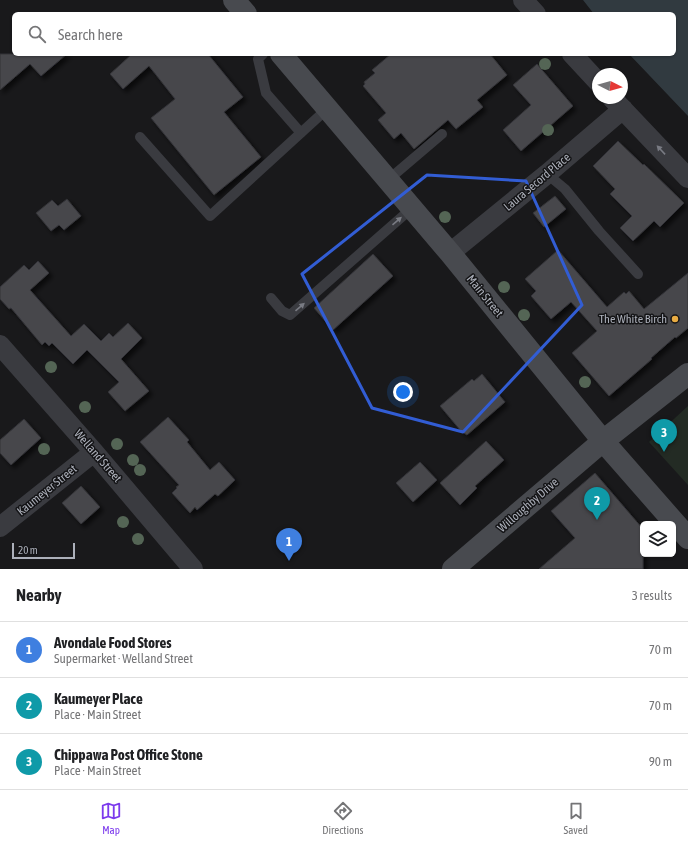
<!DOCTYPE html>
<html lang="en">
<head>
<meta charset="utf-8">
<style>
	:root { --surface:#fff; --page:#f6f6f6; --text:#202124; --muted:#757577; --line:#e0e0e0; --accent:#7c3aed }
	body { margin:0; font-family:"Asap Condensed",sans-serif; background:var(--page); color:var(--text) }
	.controls { position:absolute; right:12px; bottom:12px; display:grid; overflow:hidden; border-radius:6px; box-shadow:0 1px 3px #0004 }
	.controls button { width:36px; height:36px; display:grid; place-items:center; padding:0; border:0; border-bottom:1px solid var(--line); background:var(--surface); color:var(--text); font:20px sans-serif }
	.compass { position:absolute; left:592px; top:68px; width:36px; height:36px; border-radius:50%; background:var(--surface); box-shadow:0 1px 3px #0004; rotate:96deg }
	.scale { position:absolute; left:12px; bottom:10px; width:63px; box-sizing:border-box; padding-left:4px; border:2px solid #acb0ba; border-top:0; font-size:11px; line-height:14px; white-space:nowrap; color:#acb0ba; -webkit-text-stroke:3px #141416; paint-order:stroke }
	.you { position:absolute; left:403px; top:392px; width:14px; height:14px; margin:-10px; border:3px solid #fff; border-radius:50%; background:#1a73e8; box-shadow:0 0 0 6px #1a73e833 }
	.badge { display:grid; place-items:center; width:26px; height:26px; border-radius:50%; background:var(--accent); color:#fff; font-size:13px; font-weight:700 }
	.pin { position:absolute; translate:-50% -33px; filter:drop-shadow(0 1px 2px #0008) }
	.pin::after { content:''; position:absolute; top:21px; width:14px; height:12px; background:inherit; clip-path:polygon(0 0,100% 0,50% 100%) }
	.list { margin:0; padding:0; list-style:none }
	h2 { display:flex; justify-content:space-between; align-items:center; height:52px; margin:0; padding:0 16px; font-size:17px }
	h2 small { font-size:13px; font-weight:400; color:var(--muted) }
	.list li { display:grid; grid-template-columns:26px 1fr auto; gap:12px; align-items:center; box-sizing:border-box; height:56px; padding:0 16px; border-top:1px solid var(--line) }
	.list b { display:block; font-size:15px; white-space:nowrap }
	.list p { margin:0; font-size:13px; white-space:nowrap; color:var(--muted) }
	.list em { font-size:13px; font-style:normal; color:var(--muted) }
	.icon { flex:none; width:22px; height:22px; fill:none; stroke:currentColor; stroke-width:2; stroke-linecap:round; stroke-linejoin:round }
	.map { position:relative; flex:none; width:688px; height:569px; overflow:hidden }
	.search { position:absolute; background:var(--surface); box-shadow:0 1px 3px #0004; left:12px; right:12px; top:12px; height:44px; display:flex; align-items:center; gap:10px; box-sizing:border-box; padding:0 14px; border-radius:6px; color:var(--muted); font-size:15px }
	.sheet { height:220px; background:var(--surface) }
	nav { display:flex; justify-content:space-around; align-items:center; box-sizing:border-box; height:56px; border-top:1px solid var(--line); background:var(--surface); font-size:11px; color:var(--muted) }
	nav a { display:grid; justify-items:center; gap:2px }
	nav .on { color:var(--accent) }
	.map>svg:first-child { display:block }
	.green { fill:#232b24 }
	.water { fill:#313a40 }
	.building { fill:#46464b; stroke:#333337; filter:url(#shadow) }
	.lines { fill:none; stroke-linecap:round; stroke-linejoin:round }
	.lane { stroke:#3a3b40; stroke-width:10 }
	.street { stroke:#3a3b40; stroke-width:20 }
	.secondary { stroke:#484a4f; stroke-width:22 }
	.tree { fill:#546555 }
	.oneway { fill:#797b83 }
	.marked { fill:none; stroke:#325dd4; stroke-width:3; stroke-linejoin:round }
	.poi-dot { fill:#e9ac43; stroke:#141416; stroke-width:1.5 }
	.labels { text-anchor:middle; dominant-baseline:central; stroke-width:3; stroke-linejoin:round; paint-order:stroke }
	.street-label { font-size:12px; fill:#acb0ba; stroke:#141416 }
	.poi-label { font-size:12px; fill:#acb0ba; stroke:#141416; text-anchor:end }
</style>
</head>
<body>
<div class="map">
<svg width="688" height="569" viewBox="0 0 688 569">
	<defs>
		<filter id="shadow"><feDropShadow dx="3.5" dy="3.5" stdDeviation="2" flood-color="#0009"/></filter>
	</defs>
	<rect width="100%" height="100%" fill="#19191b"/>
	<!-- green -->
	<path class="green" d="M 688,406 L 688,485 L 649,442 Z"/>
	<!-- water -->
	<path class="water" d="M 583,0 L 688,0 L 688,116 L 629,54 L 674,54 L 674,14 L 594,14 Z"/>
	<!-- building -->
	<path class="building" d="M 0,54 L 67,54 L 41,76 L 30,64 L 0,90 Z
		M 132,54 L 208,54 L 243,97 L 224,112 L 261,157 L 214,195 L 151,118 L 175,99 L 149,66 L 123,89 L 110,74 Z
		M 391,54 L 490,54 L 507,75 L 477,100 L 483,107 L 456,129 L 448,120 L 414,149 L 401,133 L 394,139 L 378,120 L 386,113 L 363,86 L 365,84 L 364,82 L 375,73 L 372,70 Z
		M 537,64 L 573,106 L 521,151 L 503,130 L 531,105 L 513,85 Z
		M 618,141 L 643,165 L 644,164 L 684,203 L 660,227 L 654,221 L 633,241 L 620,228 L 632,216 L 610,194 L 615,189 L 593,166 Z
		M 555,196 L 566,209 L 544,227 L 533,213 Z
		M 67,199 L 81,216 L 64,230 L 59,225 L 51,231 L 36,213 L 52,200 L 58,206 Z
		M 558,250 L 607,307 L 624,292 L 626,294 L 629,291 L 644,309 L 688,273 L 688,328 L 676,338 L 675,337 L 651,358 L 652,359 L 609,396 L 572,353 L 597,331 L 571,302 L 551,319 L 531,296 L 536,291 L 525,279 Z
		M 373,254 L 393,276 L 333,330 L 314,308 Z
		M 38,261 L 49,273 L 30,290 L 71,336 L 84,324 L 101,341 L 109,333 L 113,337 L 128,323 L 142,338 L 121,359 L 149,391 L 125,411 L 108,392 L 119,382 L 87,350 L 73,364 L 52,343 L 49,346 L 45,342 L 42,345 L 11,308 L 9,309 L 0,299 L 0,287 L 24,265 L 29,270 Z
		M 482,374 L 505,402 L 467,435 L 461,431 L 440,406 L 472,379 L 474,381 Z
		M 168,417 L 189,440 L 187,442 L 210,470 L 219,462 L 235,480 L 218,496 L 215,494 L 197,510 L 195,507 L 190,513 L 172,493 L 177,488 L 176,487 L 179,485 L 140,442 Z
		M 24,419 L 41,438 L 11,465 L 0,453 L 0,440 Z
		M 486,441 L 504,460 L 475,486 L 477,488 L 460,505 L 440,483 Z
		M 420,462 L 437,480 L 413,502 L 396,483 Z
		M 595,473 L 643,529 L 643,569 L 539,569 L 575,538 L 551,511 Z
		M 81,486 L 100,507 L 81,524 L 62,503 Z"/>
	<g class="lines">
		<!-- lane -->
		<path class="lane" d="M 263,54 L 258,59 L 266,93 L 301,133
			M 140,137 L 210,216 L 327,109
			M 547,174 L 565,189 L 599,231 L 638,274
			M 388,180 L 442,134
			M 271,298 L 282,311 L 290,315 L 412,208"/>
		<!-- street -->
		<path class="street" d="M 523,0 L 536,14
			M 572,54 L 598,82
			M 612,98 L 688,178
			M 450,253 L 547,174 L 623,109
			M 0,345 L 94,452 L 193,569
			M 0,527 L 94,452"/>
		<!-- secondary -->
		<path class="secondary" d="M 234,0 L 246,14
			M 281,54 L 450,253 L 603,441 L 688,538
			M 453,569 L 603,441 L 688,374"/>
	</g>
	<!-- trees -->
	<g class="tree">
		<circle cx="545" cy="64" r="6"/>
		<circle cx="548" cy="130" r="6"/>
		<circle cx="445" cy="217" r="6"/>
		<circle cx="504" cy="287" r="6"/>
		<circle cx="524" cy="315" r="6"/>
		<circle cx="51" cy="367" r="6"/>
		<circle cx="585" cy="382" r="6"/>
		<circle cx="85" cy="407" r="6"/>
		<circle cx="117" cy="444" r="6"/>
		<circle cx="44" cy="449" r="6"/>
		<circle cx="133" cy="460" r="6"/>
		<circle cx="140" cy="470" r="6"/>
		<circle cx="123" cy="522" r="6"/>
		<circle cx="138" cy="539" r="6"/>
	</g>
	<!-- one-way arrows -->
	<defs><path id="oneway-solid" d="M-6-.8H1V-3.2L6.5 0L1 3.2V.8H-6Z"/></defs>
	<g class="oneway">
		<use href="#oneway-solid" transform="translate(661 150) rotate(-133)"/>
		<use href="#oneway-solid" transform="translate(397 221) rotate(-41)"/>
		<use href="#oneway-solid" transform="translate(300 307) rotate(-41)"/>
	</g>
	<!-- marked area -->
	<path class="marked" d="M 427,175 L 526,181 L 582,305 L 463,432 L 372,408 L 302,274 Z"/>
	<!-- markers -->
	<circle class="poi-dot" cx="675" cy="319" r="4"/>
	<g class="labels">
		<!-- street labels -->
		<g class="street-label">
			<text transform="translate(537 182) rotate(-40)">Laura Secord Place</text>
			<text transform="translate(485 296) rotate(51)">Main Street</text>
			<text transform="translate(98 456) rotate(49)">Welland Street</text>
			<text transform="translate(47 490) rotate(-39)">Kaumeyer Street</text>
			<text transform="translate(528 505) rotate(-41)">Willoughby Drive</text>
		</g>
		<!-- poi labels -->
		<g class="poi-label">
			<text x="667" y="319">The White Birch</text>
		</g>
	</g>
</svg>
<div class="controls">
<button><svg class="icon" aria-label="layers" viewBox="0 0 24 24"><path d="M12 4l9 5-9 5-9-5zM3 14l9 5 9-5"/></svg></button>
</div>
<svg class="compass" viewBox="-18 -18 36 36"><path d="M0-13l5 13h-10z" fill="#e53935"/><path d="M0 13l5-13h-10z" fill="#757577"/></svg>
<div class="scale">20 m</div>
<div class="you"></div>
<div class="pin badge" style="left:289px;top:561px;background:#3f7fe0">1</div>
<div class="pin badge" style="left:597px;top:520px;background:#0f9aa8">2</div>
<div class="pin badge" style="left:664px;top:452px;background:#0f9aa8">3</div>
<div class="search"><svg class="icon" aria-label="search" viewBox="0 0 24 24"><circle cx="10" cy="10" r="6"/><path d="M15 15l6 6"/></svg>Search here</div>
</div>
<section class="sheet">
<h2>Nearby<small>3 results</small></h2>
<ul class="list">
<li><span class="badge" style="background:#3f7fe0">1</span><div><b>Avondale Food Stores</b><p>Supermarket · Welland Street</p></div><em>70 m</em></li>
<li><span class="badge" style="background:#0f9aa8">2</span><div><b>Kaumeyer Place</b><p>Place · Main Street</p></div><em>70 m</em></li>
<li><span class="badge" style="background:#0f9aa8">3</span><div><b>Chippawa Post Office Stone</b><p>Place · Main Street</p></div><em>90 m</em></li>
</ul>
</section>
<nav>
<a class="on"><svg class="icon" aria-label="map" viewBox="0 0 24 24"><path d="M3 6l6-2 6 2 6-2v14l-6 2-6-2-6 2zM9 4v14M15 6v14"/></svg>Map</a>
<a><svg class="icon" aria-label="directions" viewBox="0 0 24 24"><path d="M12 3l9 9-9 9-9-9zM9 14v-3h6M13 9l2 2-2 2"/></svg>Directions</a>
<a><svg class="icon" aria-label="saved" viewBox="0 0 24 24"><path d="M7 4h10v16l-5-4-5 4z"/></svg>Saved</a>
</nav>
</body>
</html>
